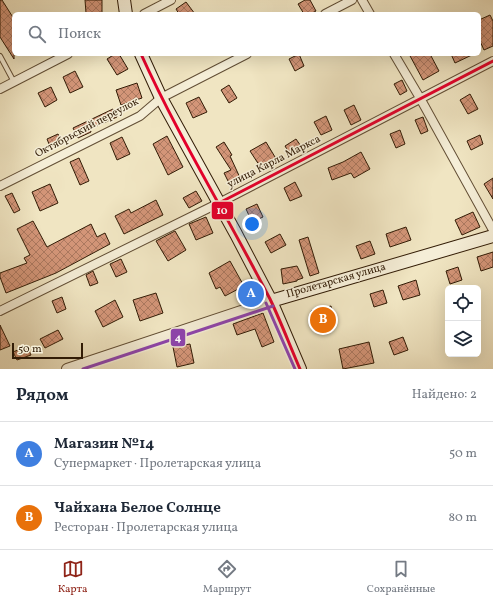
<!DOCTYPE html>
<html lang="ru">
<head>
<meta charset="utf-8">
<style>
	:root { --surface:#fff; --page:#f6f6f7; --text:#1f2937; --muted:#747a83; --line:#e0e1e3; --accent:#8f2418 }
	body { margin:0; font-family:Vollkorn,serif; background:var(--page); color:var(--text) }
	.controls { position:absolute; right:12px; bottom:12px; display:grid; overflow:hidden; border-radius:6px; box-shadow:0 4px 16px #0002 }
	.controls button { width:36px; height:36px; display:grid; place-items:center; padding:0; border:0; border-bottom:1px solid var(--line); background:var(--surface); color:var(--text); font:20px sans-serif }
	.scale { position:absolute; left:12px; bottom:10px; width:71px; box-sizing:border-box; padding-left:4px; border:2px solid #321c06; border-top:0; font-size:11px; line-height:14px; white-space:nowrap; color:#321c06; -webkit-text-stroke:3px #f5eed7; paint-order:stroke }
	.you { position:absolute; left:252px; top:224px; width:14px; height:14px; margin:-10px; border:3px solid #fff; border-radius:50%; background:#1a73e8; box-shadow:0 0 0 6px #1a73e833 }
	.badge { display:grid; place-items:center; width:26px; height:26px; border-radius:50%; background:var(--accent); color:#fff; font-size:13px; font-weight:700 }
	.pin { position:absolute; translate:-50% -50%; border:2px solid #fff; box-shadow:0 1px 4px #0006 }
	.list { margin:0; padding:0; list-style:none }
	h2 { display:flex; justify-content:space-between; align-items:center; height:52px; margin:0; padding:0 16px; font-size:17px }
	h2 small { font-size:13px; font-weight:400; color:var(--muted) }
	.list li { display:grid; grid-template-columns:26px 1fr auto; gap:12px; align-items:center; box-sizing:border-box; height:64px; padding:0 16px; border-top:1px solid var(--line) }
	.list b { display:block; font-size:15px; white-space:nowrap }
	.list p { margin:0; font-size:13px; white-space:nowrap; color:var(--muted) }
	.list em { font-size:13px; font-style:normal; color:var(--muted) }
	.icon { flex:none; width:22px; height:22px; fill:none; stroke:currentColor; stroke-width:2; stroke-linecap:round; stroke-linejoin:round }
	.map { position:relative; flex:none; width:493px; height:369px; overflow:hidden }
	.search { position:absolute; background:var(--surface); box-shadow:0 4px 16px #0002; left:12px; right:12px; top:12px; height:44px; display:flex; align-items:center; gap:10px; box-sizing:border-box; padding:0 14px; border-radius:6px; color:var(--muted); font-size:15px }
	.sheet { height:180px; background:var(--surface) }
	nav { display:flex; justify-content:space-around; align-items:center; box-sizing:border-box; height:56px; border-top:1px solid var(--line); background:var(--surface); font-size:11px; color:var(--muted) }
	nav a { display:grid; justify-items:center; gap:2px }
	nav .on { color:var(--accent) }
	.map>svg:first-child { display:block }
	.building { fill:url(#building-cross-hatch); stroke:#321c06 }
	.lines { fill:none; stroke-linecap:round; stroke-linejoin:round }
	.service-casing { stroke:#624e35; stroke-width:6 }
	.minor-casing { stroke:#624e35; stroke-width:10 }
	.tertiary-casing { stroke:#624e35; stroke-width:12 }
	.secondary-casing { stroke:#321c06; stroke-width:14 }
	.service { stroke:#f5eed7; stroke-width:4 }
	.minor { stroke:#f5eed7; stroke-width:8 }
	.tertiary { stroke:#f5eed7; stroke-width:10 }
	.secondary { stroke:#f5eed7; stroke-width:12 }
	.bus-1-casing { stroke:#f5eed7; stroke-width:6 }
	.bus-2-casing { stroke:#f5eed7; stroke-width:6 }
	.bus-1 { stroke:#e4002b; stroke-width:3 }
	.bus-2 { stroke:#8e44ad; stroke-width:3 }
	.labels { text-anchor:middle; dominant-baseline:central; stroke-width:3; stroke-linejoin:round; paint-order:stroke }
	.street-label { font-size:11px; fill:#321c06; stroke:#f5eed7 }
	.line-badge { stroke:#f5eed7; stroke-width:1.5 }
	.badge-label { font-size:11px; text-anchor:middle; font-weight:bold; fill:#fff }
</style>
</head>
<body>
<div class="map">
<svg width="493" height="369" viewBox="0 0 493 369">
	<defs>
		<pattern id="building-cross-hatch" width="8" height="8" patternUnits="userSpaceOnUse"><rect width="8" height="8" fill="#d39578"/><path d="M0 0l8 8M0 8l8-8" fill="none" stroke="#ac7960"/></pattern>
	</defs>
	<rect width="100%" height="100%" fill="#f0e5c2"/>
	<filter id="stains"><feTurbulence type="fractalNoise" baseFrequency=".005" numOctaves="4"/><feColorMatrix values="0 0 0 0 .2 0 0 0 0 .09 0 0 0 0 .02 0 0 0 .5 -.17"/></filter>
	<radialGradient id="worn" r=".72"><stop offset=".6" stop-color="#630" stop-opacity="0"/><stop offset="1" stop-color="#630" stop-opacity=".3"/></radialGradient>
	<!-- building -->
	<path class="building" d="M 0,0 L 2,0 L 14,19 L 14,59 L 0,37 Z
		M 85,0 L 102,0 L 102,13 L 86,13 Z
		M 305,0 L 310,0 L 316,11 L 310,14 L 304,14 L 298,4 Z
		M 186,2 L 195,14 L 179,14 L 176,9 Z
		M 490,15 L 493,21 L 493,46 L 484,50 L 479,39 L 479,20 Z
		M 115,54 L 119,54 L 128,69 L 117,75 L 107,59 Z
		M 299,54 L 304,66 L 295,71 L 289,59 Z
		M 409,54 L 430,54 L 439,71 L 423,80 Z
		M 451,54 L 474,54 L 455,63 Z
		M 75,71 L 83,87 L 70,93 L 63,77 Z
		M 402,80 L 407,91 L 400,95 L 394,84 Z
		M 137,83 L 142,98 L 121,105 L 116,90 Z
		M 229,85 L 237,98 L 229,103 L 221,90 Z
		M 51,87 L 57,100 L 45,107 L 38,93 Z
		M 470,94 L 478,109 L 468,114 L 460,100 Z
		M 199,97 L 207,112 L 193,118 L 186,103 Z
		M 354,105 L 361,120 L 351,125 L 344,110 Z
		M 113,109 L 117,117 L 90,129 L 91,132 L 78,138 L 73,128 Z
		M 326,116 L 332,130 L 321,135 L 314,122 Z
		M 423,117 L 428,131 L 421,134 L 415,120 Z
		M 400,130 L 405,144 L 396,148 L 390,134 Z
		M 58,134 L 63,143 L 51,149 L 47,139 Z
		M 480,135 L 483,144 L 471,150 L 467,141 Z
		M 167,136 L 183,167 L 168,175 L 153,144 Z
		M 122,137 L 130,154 L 117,160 L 110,143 Z
		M 296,139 L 303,149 L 291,156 L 285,146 Z
		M 224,142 L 232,155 L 230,156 L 242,182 L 231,187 L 224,173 L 231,170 L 216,147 Z
		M 266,142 L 278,162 L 263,171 L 250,151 Z
		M 361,152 L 370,169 L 354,178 L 351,173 L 332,180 L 328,168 L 343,162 Z
		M 79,158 L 89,181 L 80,185 L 70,162 Z
		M 493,178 L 493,199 L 484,184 Z
		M 295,182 L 302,196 L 290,201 L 284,188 Z
		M 50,184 L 58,203 L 40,211 L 32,192 Z
		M 196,191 L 202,201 L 189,208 L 183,198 Z
		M 12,193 L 20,210 L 14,213 L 5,196 Z
		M 156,200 L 163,215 L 124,234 L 115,216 L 129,209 L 131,213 Z
		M 257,204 L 263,217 L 252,222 L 246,209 Z
		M 473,212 L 480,227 L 462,235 L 455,220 Z
		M 206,217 L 213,233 L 196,240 L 189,224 Z
		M 33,221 L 47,247 L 91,224 L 97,237 L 105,233 L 110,244 L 56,273 L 6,293 L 0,277 L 0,273 L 27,263 L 24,258 L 30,255 L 17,229 Z
		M 406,227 L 411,240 L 390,247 L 386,234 Z
		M 175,231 L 186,250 L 168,261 L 156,241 Z
		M 280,234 L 286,245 L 271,253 L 265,242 Z
		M 308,237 L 319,273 L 310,276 L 299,240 Z
		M 370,241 L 375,254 L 361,259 L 356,246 Z
		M 493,252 L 493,267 L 481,271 L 477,257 Z
		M 121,259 L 127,272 L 116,277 L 110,264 Z
		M 230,261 L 244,286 L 225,296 L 220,287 L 216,289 L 209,273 Z
		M 297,266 L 303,278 L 297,280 L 297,281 L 283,284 L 281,269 Z
		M 458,267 L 462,280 L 450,284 L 446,271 Z
		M 93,271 L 98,283 L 90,286 L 86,275 Z
		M 416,280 L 420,295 L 403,300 L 398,286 Z
		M 383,290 L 387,303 L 374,307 L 370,294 Z
		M 156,293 L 163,313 L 140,321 L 133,300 Z
		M 62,297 L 66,309 L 57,313 L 52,301 Z
		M 115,300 L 123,317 L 103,327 L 95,311 Z
		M 331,306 L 336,325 L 317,331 L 311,311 Z
		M 263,313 L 274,342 L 262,347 L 255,329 L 237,335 L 233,324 Z
		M 0,325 L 10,346 L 0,350 Z
		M 58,330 L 63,339 L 45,348 L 40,339 Z
		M 403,337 L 408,350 L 394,355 L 389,342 Z
		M 369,342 L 374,363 L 343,369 L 339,349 Z
		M 190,344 L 194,363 L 177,367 L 173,347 Z
		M 27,346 L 31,355 L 17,360 L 13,352 Z"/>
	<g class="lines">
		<defs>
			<path id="service" d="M 0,56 L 14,82"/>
			<path id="minor" d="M 362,0 L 370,14
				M 144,14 L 171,0
				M 325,14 L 352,0
				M 394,54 L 420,98 L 493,230
				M 0,89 L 68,54
				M 0,186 L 140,116 L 161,98 L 247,54
				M 0,311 L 219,203 L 493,61"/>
			<path id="tertiary" d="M 67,369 L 271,301"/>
			<path id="secondary" d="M 124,0 L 126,14
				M 141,54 L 161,98 L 236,234 L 271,301 L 300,369
				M 271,301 L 493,236"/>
		</defs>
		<!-- service casing -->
		<use href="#service" class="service-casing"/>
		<!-- minor casing -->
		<use href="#minor" class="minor-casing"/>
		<!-- tertiary casing -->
		<use href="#tertiary" class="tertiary-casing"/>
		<!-- secondary casing -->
		<use href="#secondary" class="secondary-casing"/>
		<!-- service -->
		<use href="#service" class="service"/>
		<!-- minor -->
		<use href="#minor" class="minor"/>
		<!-- tertiary -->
		<use href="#tertiary" class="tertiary"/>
		<!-- secondary -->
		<use href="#secondary" class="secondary"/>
		<defs>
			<path id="bus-1" d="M 141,54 C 179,138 228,217 270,299 C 281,322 290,346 300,369
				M 219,203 L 493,61"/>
			<path id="bus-2" d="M 266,303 L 295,369
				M 83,369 L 273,306"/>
		</defs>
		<!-- bus-1 casing -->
		<use href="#bus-1" class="bus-1-casing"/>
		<!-- bus-2 casing -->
		<use href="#bus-2" class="bus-2-casing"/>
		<!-- bus-1 -->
		<use href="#bus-1" class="bus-1"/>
		<!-- bus-2 -->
		<use href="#bus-2" class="bus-2"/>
	</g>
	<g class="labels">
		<!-- street labels -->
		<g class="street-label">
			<text transform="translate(87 128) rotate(-28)">Октябрьский переулок</text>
			<text transform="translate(274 162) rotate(-27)">улица Карла Маркса</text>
			<text transform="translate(336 281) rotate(-16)">Пролетарская улица</text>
		</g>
	</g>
	<g class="line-badge">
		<rect x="211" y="201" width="23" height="19" rx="4" fill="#e4002b"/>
		<rect x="170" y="328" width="16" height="19" rx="4" fill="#8e44ad"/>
	</g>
	<g class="badge-label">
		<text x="222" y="214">10</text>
		<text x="178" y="341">4</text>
	</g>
	<rect width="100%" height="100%" filter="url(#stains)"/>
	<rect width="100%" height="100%" fill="url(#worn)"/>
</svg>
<div class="controls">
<button><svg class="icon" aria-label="locate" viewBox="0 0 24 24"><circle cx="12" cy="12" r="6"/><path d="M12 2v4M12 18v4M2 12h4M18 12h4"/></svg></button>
<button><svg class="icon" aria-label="layers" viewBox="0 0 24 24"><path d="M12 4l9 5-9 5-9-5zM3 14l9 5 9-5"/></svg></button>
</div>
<div class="scale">50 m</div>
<div class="you"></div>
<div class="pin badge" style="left:251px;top:294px;background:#3f7fe0">A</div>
<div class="pin badge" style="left:323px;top:320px;background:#e8710a">B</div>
<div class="search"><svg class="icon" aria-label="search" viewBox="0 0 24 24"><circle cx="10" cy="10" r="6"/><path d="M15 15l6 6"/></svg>Поиск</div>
</div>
<section class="sheet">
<h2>Рядом<small>Найдено: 2</small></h2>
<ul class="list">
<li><span class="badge" style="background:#3f7fe0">A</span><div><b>Магазин №14</b><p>Супермаркет · Пролетарская улица</p></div><em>50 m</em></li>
<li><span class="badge" style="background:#e8710a">B</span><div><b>Чайхана Белое Солнце</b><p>Ресторан · Пролетарская улица</p></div><em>80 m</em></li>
</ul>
</section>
<nav>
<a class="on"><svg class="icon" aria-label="map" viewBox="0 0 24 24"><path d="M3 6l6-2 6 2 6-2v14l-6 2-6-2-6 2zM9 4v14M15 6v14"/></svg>Карта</a>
<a><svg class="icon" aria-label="directions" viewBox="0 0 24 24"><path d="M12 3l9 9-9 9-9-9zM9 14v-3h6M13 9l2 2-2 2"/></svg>Маршрут</a>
<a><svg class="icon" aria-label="saved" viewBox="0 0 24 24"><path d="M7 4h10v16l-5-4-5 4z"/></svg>Сохранённые</a>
</nav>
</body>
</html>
